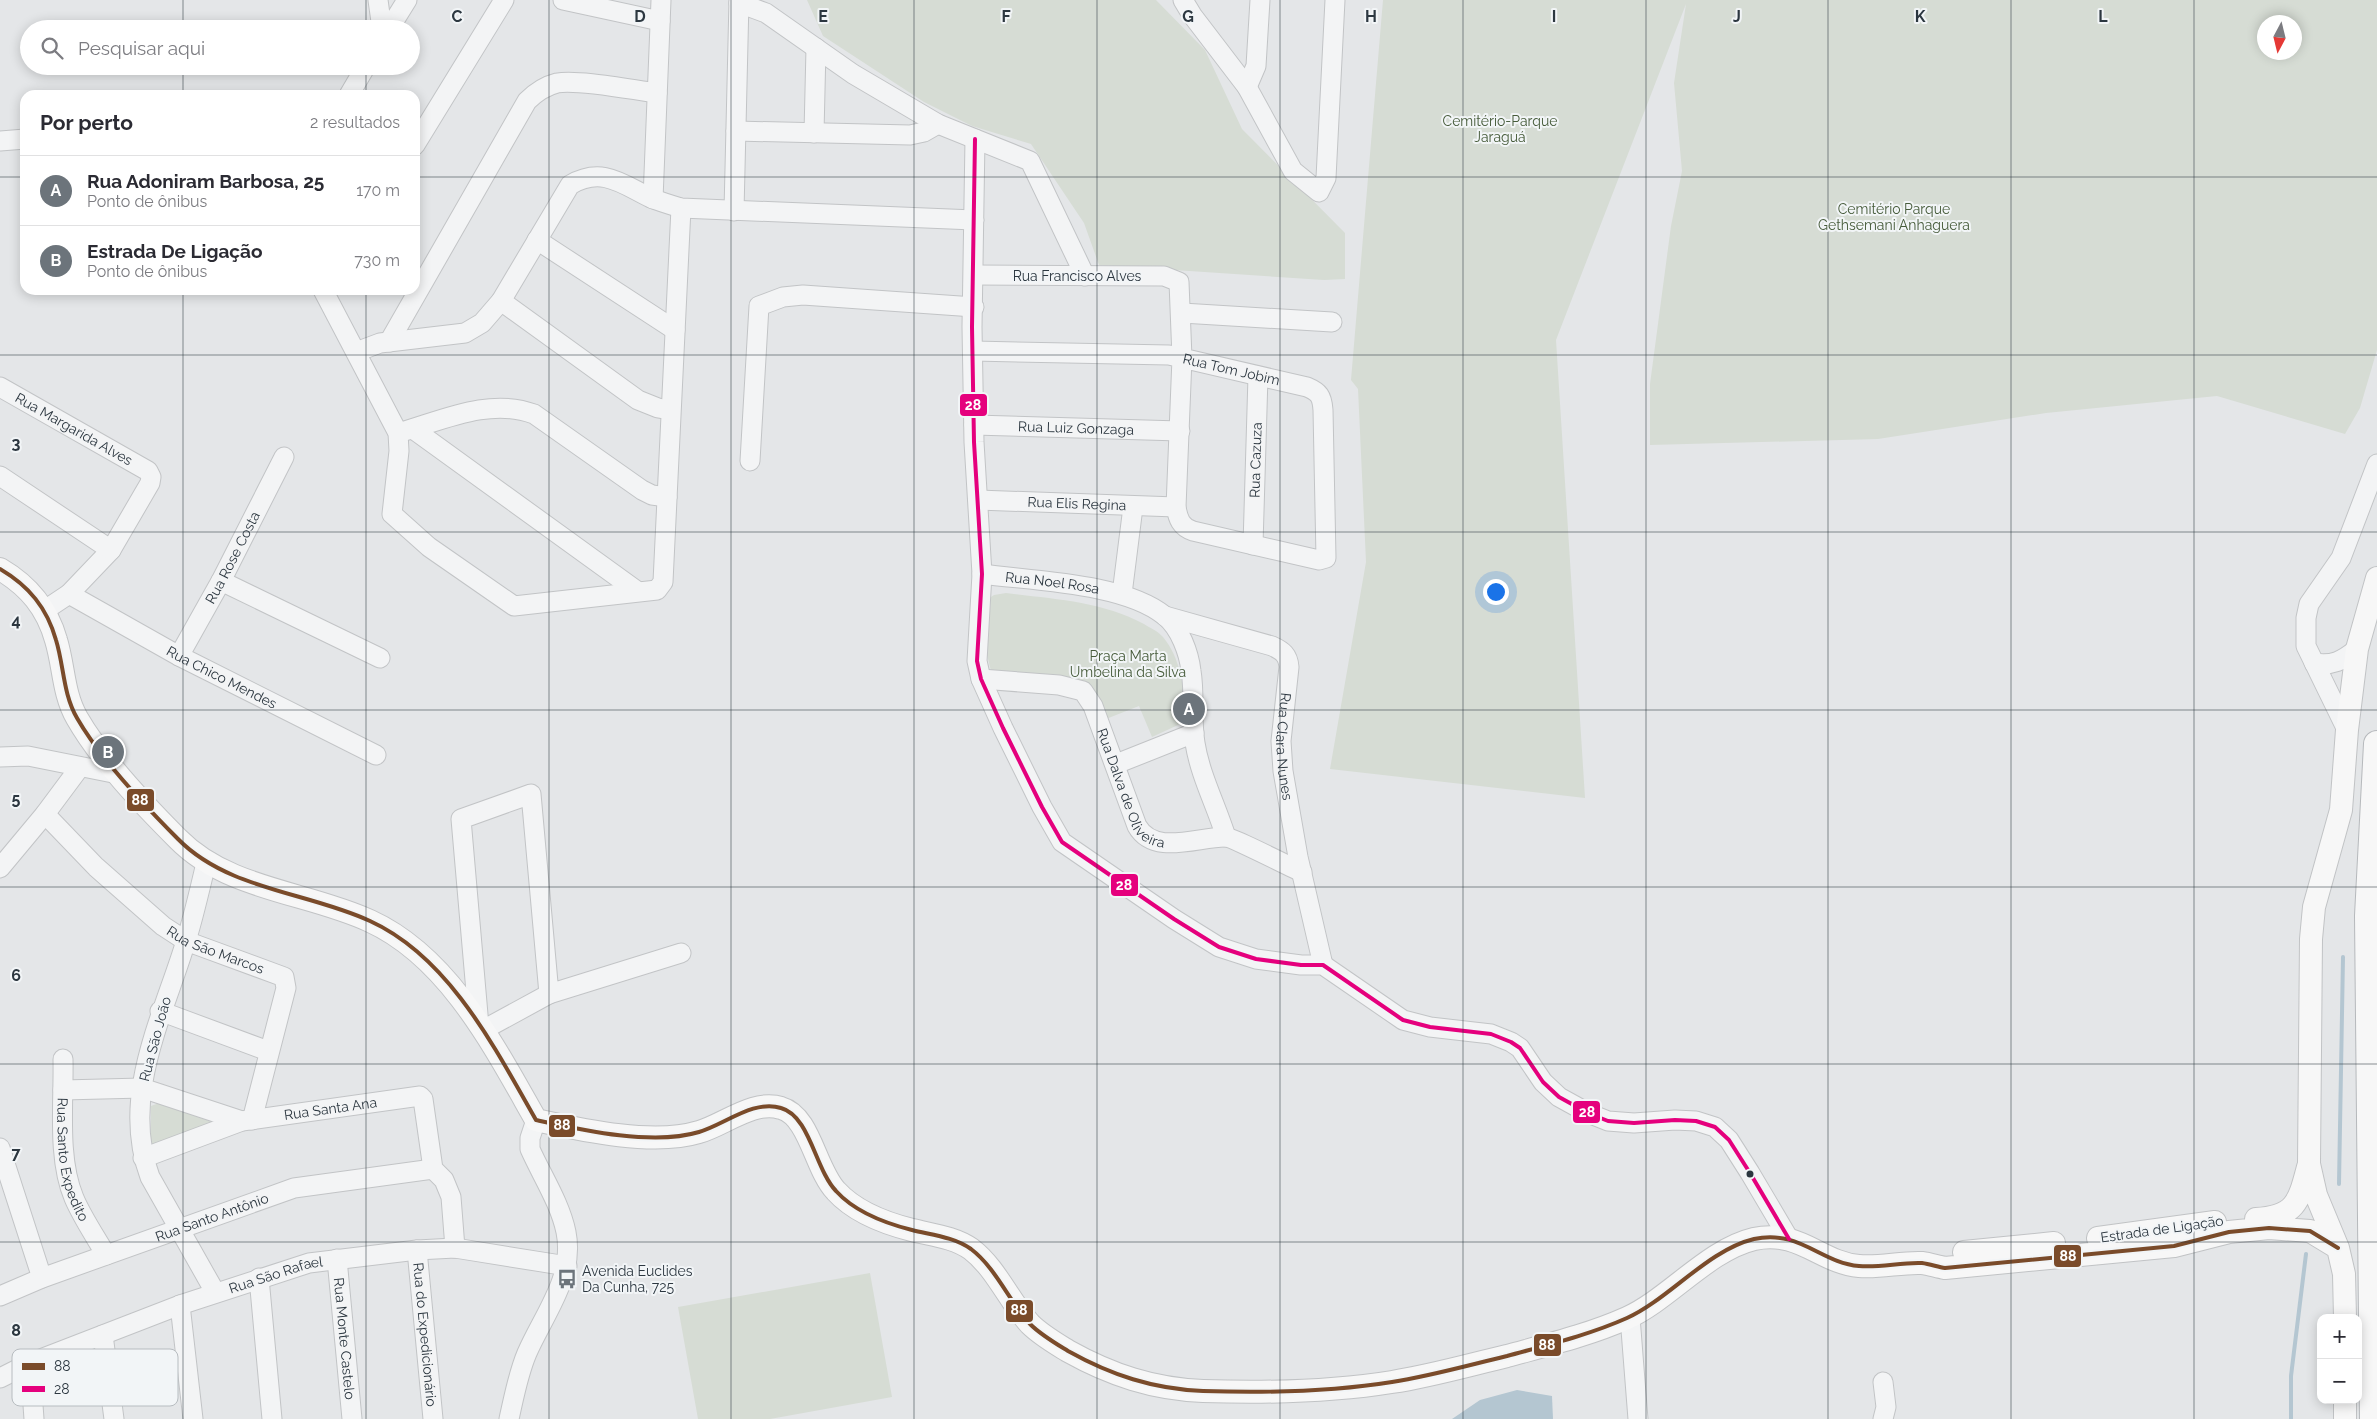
<!DOCTYPE html>
<html lang="pt">
<head>
<meta charset="utf-8">
<style>
	:root { --surface:#fff; --page:#f7f7f7; --text:#2b2b33; --muted:#7c7c81; --line:#e1e1e2; --accent:#6c747b }
	body { margin:0; font-family:Raleway,sans-serif; background:var(--page); color:var(--text) }
	.controls { position:absolute; right:15px; bottom:15px; display:grid; overflow:hidden; border-radius:10px; box-shadow:0 2px 12px #0003 }
	.controls button { width:45px; height:45px; display:grid; place-items:center; padding:0; border:0; border-bottom:1px solid var(--line); background:var(--surface); color:var(--text); font:25px sans-serif }
	.compass { position:absolute; left:2257px; top:15px; width:45px; height:45px; border-radius:50%; background:var(--surface); box-shadow:0 2px 12px #0003; rotate:187deg }
	.you { position:absolute; left:1495px; top:591px; width:18px; height:18px; margin:-12px; border:4px solid #fff; border-radius:50%; background:#1a73e8; box-shadow:0 0 0 8px #1a73e833 }
	.badge { display:grid; place-items:center; width:32px; height:32px; border-radius:50%; background:var(--accent); color:#fff; font-size:16px; font-weight:700 }
	.pin { position:absolute; translate:-50% -50%; border:2px solid #fff; box-shadow:0 1px 5px #0006 }
	.list { margin:0; padding:0; list-style:none }
	h2 { display:flex; justify-content:space-between; align-items:center; height:65px; margin:0; padding:0 20px; font-size:21px }
	h2 small { font-size:16px; font-weight:400; color:var(--muted) }
	.list li { display:grid; grid-template-columns:32px 1fr auto; gap:15px; align-items:center; box-sizing:border-box; height:70px; padding:0 20px; border-top:1px solid var(--line) }
	.list b { display:block; font-size:19px; white-space:nowrap }
	.list p { margin:0; font-size:16px; white-space:nowrap; color:var(--muted) }
	.list em { font-size:16px; font-style:normal; color:var(--muted) }
	.icon { flex:none; width:28px; height:28px; fill:none; stroke:currentColor; stroke-width:2; stroke-linecap:round; stroke-linejoin:round }
	.map { position:relative; flex:none; width:2377px; height:1419px; overflow:hidden }
	.search { position:absolute; background:var(--surface); box-shadow:0 2px 12px #0003; left:20px; top:20px; width:400px; height:55px; display:flex; align-items:center; gap:12px; box-sizing:border-box; padding:0 18px; border-radius:28px; color:var(--muted); font-size:19px }
	.panel { position:absolute; background:var(--surface); box-shadow:0 2px 12px #0003; left:20px; top:90px; width:400px; height:205px; border-radius:15px }
	.map>svg:first-child { display:block }
	.green { fill:#d6dcd4; fill-rule:evenodd }
	.water { fill:#b4c6d1 }
	.lines { fill:none; stroke-linecap:round; stroke-linejoin:round }
	.stream { stroke:#b4c6d1; stroke-width:4 }
	.minor-casing { stroke:#c2c4c6; stroke-width:21 }
	.major-casing { stroke:#c1c3c5; stroke-width:24 }
	.highway-casing { stroke:#b6b9bc; stroke-width:28 }
	.minor { stroke:#f3f4f5; stroke-width:19 }
	.major { stroke:#f7f7f7; stroke-width:22 }
	.highway { stroke:#f7f7f7; stroke-width:26 }
	.bus-1-casing { stroke:#f2f5f7; stroke-width:8 }
	.bus-2-casing { stroke:#f2f5f7; stroke-width:8 }
	.bus-1 { stroke:#7a4b2a; stroke-width:4 }
	.bus-2 { stroke:#e5007d; stroke-width:4 }
	.grid { fill:none; stroke:#2c3740; stroke-width:1; stroke-opacity:0.55 }
	.bus-dot { fill:#2c3740; stroke:#f2f5f7; stroke-width:2 }
	.labels { text-anchor:middle; dominant-baseline:central; stroke-width:4; stroke-linejoin:round; paint-order:stroke }
	.park-label { font-size:14px; fill:#465b3a; stroke:#f2f5f7 }
	.street-label { font-size:14px; fill:#2c3740; stroke:#f2f5f7 }
	.poi-label { font-size:14px; fill:#2c3740; stroke:#f2f5f7; text-anchor:start }
	.key { fill:#f2f5f7; stroke:#b7bcc0; stroke-width:1 }
	.key-label { font-size:14px; fill:#2c3740 }
	.grid-label { font-size:16px; text-anchor:middle; font-weight:bold; fill:#2c3740; stroke:#f2f5f7; stroke-width:4; stroke-linejoin:round; paint-order:stroke }
	.line-badge { stroke:#f2f5f7; stroke-width:2 }
	.badge-label { font-size:14px; text-anchor:middle; font-weight:bold; fill:#fff }
</style>
</head>
<body>
<div class="map">
<svg width="2377" height="1419" viewBox="0 0 2377 1419">
	<rect width="100%" height="100%" fill="#e4e6e8"/>
	<!-- green -->
	<path class="green" d="M 807,0 L 1156,0 L 1205,50 L 1242,129 L 1345,233 L 1345,279 L 1324,280 L 1099,265 L 1084,223 L 1031,144 L 972,126 L 924,102 L 823,36 Z
		M 1383,0 L 2377,0 L 2377,350 L 2360,408 L 2345,434 L 2217,396 L 2046,413 L 1878,439 L 1650,445 L 1650,384 L 1671,226 L 1682,171 L 1674,83 L 1686,4 L 1556,340 L 1585,798 L 1330,769 L 1366,562 L 1358,389 L 1351,380 ZM 2264,22 L 2294,22 L 2294,52 L 2264,52 Z
		M 1006,593 C 1053,599 1101,601 1144,624 C 1150,628 1158,631 1163,637 C 1182,660 1185,692 1184,721 L 1178,725 L 1152,737 L 1139,706 L 1106,719 L 1091,687 L 991,671 L 987,655 L 991,597 L 994,595 Z
		M 159,1103 L 218,1124 L 151,1148 L 151,1106 Z
		M 870,1273 L 892,1397 L 770,1419 L 698,1419 L 678,1307 Z"/>
	<!-- water -->
	<path class="water" d="M 1517,1390 L 1552,1396 L 1553,1419 L 1452,1419 L 1480,1400 Z"/>
	<g class="lines">
		<!-- stream -->
		<path class="stream" d="M 2339,1184 L 2343,957
			M 2291,1419 L 2291,1376 L 2306,1254"/>
		<defs>
			<g id="minor">
				<path d="M 378,0 L 382,29"/>
				<path d="M 563,0 L 660,21"/>
				<path d="M 1183,0 L 1192,15 L 1247,87 L 1293,171 L 1319,192 L 1326,178 L 1335,0"/>
				<path d="M 739,3 L 766,13 L 853,74 L 938,124 L 1030,161 L 1085,276"/>
				<path d="M 389,29 L 407,0"/>
				<path d="M 1247,87 L 1256,66 L 1260,0"/>
				<path d="M 349,95 L 366,66"/>
				<path d="M 736,131 L 910,135 L 924,132 L 938,124"/>
				<path d="M 814,133 L 816,48"/>
				<path d="M 975,139 L 972,327 L 974,442 L 982,574 L 977,661 L 981,679 L 1003,728 L 1042,807 L 1062,842 L 1174,919 L 1219,947 L 1256,959 L 1301,965 L 1323,965 L 1403,1020 L 1430,1027 L 1491,1034 L 1511,1042 L 1520,1048 L 1543,1082 L 1559,1097 L 1588,1113 L 1608,1121 L 1634,1123 L 1675,1120 L 1696,1121 L 1715,1127 L 1729,1140 L 1750,1173 L 1789,1239"/>
				<path d="M 0,141 L 25,139"/>
				<path d="M 415,145 L 504,0"/>
				<path d="M 653,199 L 661,0"/>
				<path d="M 734,211 L 739,0"/>
				<path d="M 537,240 L 675,330"/>
				<path d="M 323,290 L 398,433 L 399,451 L 392,514 L 429,547 L 514,606 L 657,590 L 663,582 L 681,208"/>
				<path d="M 501,301 L 638,400 L 658,408 L 670,410"/>
				<path d="M 1182,313 L 1332,322"/>
				<path d="M 389,342 L 527,101 C 536,92 545,86 557,83 C 578,79 633,90 657,93"/>
				<path id="s1" d="M 973,351 L 1169,355 L 1182,358 L 1307,387 C 1319,392 1322,396 1323,410 L 1326,558 L 1319,560 L 1193,531 C 1181,527 1178,519 1176,507 L 1182,358 L 1179,282 L 1164,276 L 974,275"/>
				<path d="M 356,352 L 380,343 L 465,333 L 482,323 L 501,301 L 570,185 C 602,166 622,184 651,198 C 661,202 671,205 681,208 L 974,220"/>
				<path id="s2" d="M 0,387 L 148,471 L 151,477 L 150,483 L 111,550 L 69,594 L 45,610"/>
				<path id="s3" d="M 974,425 L 1180,431"/>
				<path d="M 413,429 L 637,591"/>
				<path d="M 398,433 C 441,421 489,397 534,414 L 642,490 L 652,495 L 667,497"/>
				<path d="M 750,461 L 759,306 L 783,297 L 803,295 L 974,307"/>
				<path d="M 0,476 L 111,550"/>
				<path id="s4" d="M 978,500 L 1176,507"/>
				<path id="s5" d="M 1253,545 L 1258,376"/>
				<path id="s6" d="M 982,574 C 1034,581 1125,583 1165,616 C 1180,628 1189,653 1191,671 C 1195,694 1191,719 1195,743 C 1200,775 1216,805 1226,837"/>
				<path d="M 221,581 L 380,658"/>
				<path id="s7" d="M 69,594 L 179,656 L 376,755"/>
				<path d="M 1122,594 L 1133,507"/>
				<path id="s8" d="M 1165,616 L 1272,646 C 1283,651 1288,655 1289,667 L 1281,741 L 1283,771 L 1298,857 L 1323,965"/>
				<path id="s9" d="M 179,656 L 221,581 L 284,457"/>
				<path d="M 2314,663 C 2333,666 2342,661 2357,649"/>
				<path id="s10" d="M 981,679 L 1059,685 L 1083,691 L 1093,706 L 1137,826 C 1154,856 1197,837 1225,837 C 1232,837 1290,867 1302,872"/>
				<path d="M 2347,730 L 2306,646 L 2306,618 L 2309,604 L 2341,558 L 2377,464"/>
				<path d="M 0,757 L 28,756 L 118,774"/>
				<path d="M 1116,764 L 1194,733"/>
				<path id="s11" d="M 45,814 L 96,867 L 163,926 L 186,941 L 284,977 L 286,988 L 252,1120"/>
				<path d="M 206,863 C 200,889 194,915 186,941 C 163,1017 120,1096 150,1177 L 215,1292"/>
				<path d="M 0,868 L 45,814 L 80,767"/>
				<path d="M 160,1011 L 268,1051"/>
				<path d="M 479,1026 L 461,819 L 531,794 L 549,994 L 681,953"/>
				<path d="M 483,1030 L 549,994"/>
				<path id="s12" d="M 63,1059 C 64,1102 57,1158 74,1198 C 82,1217 95,1236 106,1255"/>
				<path d="M 63,1090 L 142,1088 L 242,1121"/>
				<path d="M 0,1148 L 42,1278"/>
				<path id="s13" d="M 143,1158 L 242,1121 L 420,1096 L 423,1099 L 433,1169 L 444,1180 L 451,1197 L 455,1248"/>
				<path id="s14" d="M 417,1250 L 433,1419"/>
				<path id="s15" d="M 337,1259 L 352,1419"/>
				<path d="M 259,1278 L 272,1419"/>
				<path id="s16" d="M 0,1296 L 42,1278 L 294,1188 L 433,1169"/>
				<path d="M 180,1305 L 193,1419"/>
				<path d="M 1630,1317 L 1638,1419"/>
				<path d="M 103,1335 L 114,1419"/>
				<path d="M 30,1363 L 34,1419"/>
				<path id="s17" d="M 0,1378 L 30,1363 L 180,1305 L 309,1263 L 417,1250 L 455,1248 L 567,1266"/>
				<path d="M 509,1419 C 514,1397 518,1374 527,1353 C 544,1314 575,1277 566,1232 C 560,1203 542,1176 530,1149 L 530,1138 L 536,1120"/>
				<path d="M 1883,1419 L 1886,1407 L 1883,1382"/>
			</g>
			<path id="major" d="M 0,569 C 29,586 47,608 56,640 C 64,666 63,694 77,718 C 101,760 144,805 178,839 C 228,890 308,892 370,921 C 449,957 495,1048 536,1120 C 582,1130 653,1146 699,1132 C 724,1125 754,1099 781,1108 C 810,1116 815,1169 836,1191 C 855,1212 884,1223 912,1230 C 932,1235 954,1237 971,1249 C 996,1268 1009,1301 1030,1324 C 1041,1335 1055,1343 1068,1351 C 1111,1375 1153,1389 1203,1391 C 1265,1393 1330,1392 1392,1382 C 1431,1376 1469,1365 1507,1356 C 1547,1345 1589,1335 1627,1318 C 1669,1299 1708,1250 1754,1239 C 1799,1229 1821,1263 1859,1266 C 1880,1268 1901,1262 1922,1263 C 1930,1264 1938,1267 1945,1268 L 2174,1246 L 2229,1232 L 2269,1228 L 2310,1231 L 2338,1248
				M 2256,1219 C 2296,1217 2299,1201 2308,1167
				M 2098,1238 L 2215,1222
				M 1964,1252 L 2054,1243
				M 2345,1318 L 2344,1274 L 2338,1248 L 2316,1195 L 2309,1164 L 2311,939 L 2314,907 L 2341,810 L 2347,730 L 2357,649 L 2377,578
				M 2345,1400 L 2345,1419"/>
			<path id="highway" d="M 2373,1419 L 2368,916 L 2377,744"/>
		</defs>
		<!-- minor casing -->
		<use href="#minor" class="minor-casing"/>
		<!-- major casing -->
		<use href="#major" class="major-casing"/>
		<!-- highway casing -->
		<use href="#highway" class="highway-casing"/>
		<!-- minor -->
		<use href="#minor" class="minor"/>
		<!-- major -->
		<use href="#major" class="major"/>
		<!-- highway -->
		<use href="#highway" class="highway"/>
		<defs>
			<path id="bus-1" d="M 0,569 C 29,586 47,608 56,640 C 64,666 63,694 77,718 C 101,760 144,805 178,839 C 228,890 308,892 370,921 C 449,957 495,1048 536,1120 C 582,1130 653,1146 699,1132 C 724,1125 754,1099 781,1108 C 810,1116 815,1169 836,1191 C 855,1212 884,1223 912,1230 C 932,1235 954,1237 971,1249 C 996,1268 1009,1301 1030,1324 C 1041,1335 1055,1343 1068,1351 C 1111,1375 1153,1389 1203,1391 C 1265,1393 1330,1392 1392,1382 C 1431,1376 1469,1365 1507,1356 C 1547,1345 1589,1335 1627,1318 C 1669,1299 1708,1250 1754,1239 C 1799,1229 1821,1263 1859,1266 C 1880,1268 1901,1262 1922,1263 C 1930,1264 1938,1267 1945,1268 L 2174,1246 L 2229,1232 L 2269,1228 L 2310,1231 L 2338,1248"/>
			<path id="bus-2" d="M 975,139 L 972,327 L 974,442 L 982,574 L 977,661 L 981,679 L 1003,728 L 1042,807 L 1062,842 L 1174,919 L 1219,947 L 1256,959 L 1301,965 L 1323,965 L 1403,1020 L 1430,1027 L 1491,1034 L 1511,1042 L 1520,1048 L 1543,1082 L 1559,1097 L 1588,1113 L 1608,1121 L 1634,1123 L 1675,1120 L 1696,1121 L 1715,1127 L 1729,1140 L 1750,1173 L 1789,1239"/>
		</defs>
		<!-- bus-1 casing -->
		<use href="#bus-1" class="bus-1-casing"/>
		<!-- bus-2 casing -->
		<use href="#bus-2" class="bus-2-casing"/>
		<!-- bus-1 -->
		<use href="#bus-1" class="bus-1"/>
		<!-- bus-2 -->
		<use href="#bus-2" class="bus-2"/>
	</g>
	<!-- grid -->
	<path class="grid" d="M 183,0 L 183,29M 366,0 L 366,29M 549,0 L 549,1419M 731,0 L 731,1419M 914,0 L 914,1419M 1097,0 L 1097,1419M 1280,0 L 1280,1419M 1463,0 L 1463,1419M 1646,0 L 1646,1419M 1828,0 L 1828,1419M 2011,0 L 2011,1419M 2194,0 L 2194,1419M 183,66 L 183,95M 366,66 L 366,95M 0,177 L 25,177M 415,177 L 2377,177M 183,290 L 183,1419M 366,290 L 366,1419M 0,355 L 2377,355M 0,532 L 2377,532M 0,710 L 2377,710M 0,887 L 2377,887M 0,1064 L 2377,1064M 0,1242 L 2377,1242"/>
	<!-- icons -->
	<defs>
		<symbol id="bus-bare" viewBox="-9 -9 18 18"><path d="M-5-6H5V4H4V6H2V4H-2V6H-4V4H-5ZM-3.5-4V0h7V-4ZM-3.5 1.2v1.5H-2V1.2ZM2 1.2v1.5H3.5V1.2Z" fill="#6c747b" stroke="#f2f5f7" stroke-width="2.5" paint-order="stroke"/></symbol>
	</defs>
	<g fill-rule="evenodd">
		<use href="#bus-bare" x="553" y="1265" width="28" height="28"/>
	</g>
	<!-- markers -->
	<circle class="bus-dot" cx="1750" cy="1174" r="4.5"/>
	<g class="labels">
		<!-- park labels -->
		<g class="park-label">
			<text x="1500" y="121">Cemitério-Parque<tspan x="1500" dy="16">Jaraguá</tspan></text>
			<text x="1894" y="209">Cemitério Parque<tspan x="1894" dy="16">Gethsemani Anhaguera</tspan></text>
			<text x="1128" y="656">Praça Marta<tspan x="1128" dy="16">Umbelina da Silva</tspan></text>
		</g>
		<!-- street labels -->
		<g class="street-label">
			<text x="1077" y="276">Rua Francisco Alves</text>
			<text stroke="none"><textPath href="#s1" startOffset="260">Rua Tom Jobim</textPath></text>
			<text stroke="none"><textPath href="#s3" startOffset="102">Rua Luiz Gonzaga</textPath></text>
			<text stroke="none"><textPath href="#s2" startOffset="85">Rua Margarida Alves</textPath></text>
			<text stroke="none"><textPath href="#s5" startOffset="85">Rua Cazuza</textPath></text>
			<text stroke="none"><textPath href="#s4" startOffset="99">Rua Elis Regina</textPath></text>
			<text stroke="none"><textPath href="#s9" startOffset="112">Rua Rose Costa</textPath></text>
			<text stroke="none"><textPath href="#s6" startOffset="71">Rua Noel Rosa</textPath></text>
			<text stroke="none"><textPath href="#s7" startOffset="174">Rua Chico Mendes</textPath></text>
			<text stroke="none"><textPath href="#s8" startOffset="220">Rua Clara Nunes</textPath></text>
			<text stroke="none"><textPath href="#s10" startOffset="214">Rua Dalva de Oliveira</textPath></text>
			<text stroke="none"><textPath href="#s11" startOffset="221">Rua São Marcos</textPath></text>
			<text transform="translate(155 1039) rotate(-75)">Rua São João</text>
			<text stroke="none"><textPath href="#s13" startOffset="195">Rua Santa Ana</textPath></text>
			<text stroke="none"><textPath href="#s12" startOffset="102">Rua Santo Expedito</textPath></text>
			<text stroke="none"><textPath href="#s16" startOffset="226">Rua Santo Antônio</textPath></text>
			<text transform="translate(2162 1229) rotate(-8)">Estrada de Ligação</text>
			<text stroke="none"><textPath href="#s17" startOffset="295">Rua São Rafael</textPath></text>
			<text stroke="none"><textPath href="#s14" startOffset="85">Rua do Expedicionário</textPath></text>
			<text stroke="none"><textPath href="#s15" startOffset="80">Rua Monte Castelo</textPath></text>
		</g>
		<!-- poi labels -->
		<g class="poi-label">
			<text x="582" y="1271">Avenida Euclides<tspan x="582" dy="16">Da Cunha, 725</tspan></text>
		</g>
	</g>
	<!-- legend -->
	<rect x="12" y="1349" width="166" height="57" rx="8" class="key"/>
	<rect x="22" y="1363" width="23" height="7" fill="#7a4b2a"/>
	<rect x="22" y="1386" width="23" height="6" fill="#e5007d"/>
	<g class="key-label">
		<text x="54" y="1371">88</text>
		<text x="54" y="1394">28</text>
	</g>
	<g class="grid-label">
		<text x="457" y="22">C</text>
		<text x="640" y="22">D</text>
		<text x="823" y="22">E</text>
		<text x="1006" y="22">F</text>
		<text x="1188" y="22">G</text>
		<text x="1371" y="22">H</text>
		<text x="1554" y="22">I</text>
		<text x="1737" y="22">J</text>
		<text x="1920" y="22">K</text>
		<text x="2103" y="22">L</text>
		<text x="16" y="449">3</text>
		<text x="16" y="626">4</text>
		<text x="16" y="804">5</text>
		<text x="16" y="981">6</text>
		<text x="16" y="1159">7</text>
		<text x="16" y="1336">8</text>
	</g>
	<g class="line-badge">
		<rect x="959" y="393" width="29" height="24" rx="5" fill="#e5007d"/>
		<rect x="126" y="788" width="29" height="24" rx="5" fill="#7a4b2a"/>
		<rect x="1110" y="873" width="29" height="24" rx="5" fill="#e5007d"/>
		<rect x="1572" y="1100" width="29" height="24" rx="5" fill="#e5007d"/>
		<rect x="548" y="1114" width="28" height="24" rx="5" fill="#7a4b2a"/>
		<rect x="2053" y="1244" width="29" height="24" rx="5" fill="#7a4b2a"/>
		<rect x="1005" y="1299" width="29" height="24" rx="5" fill="#7a4b2a"/>
		<rect x="1533" y="1333" width="29" height="24" rx="5" fill="#7a4b2a"/>
	</g>
	<g class="badge-label">
		<text x="973" y="410">28</text>
		<text x="140" y="805">88</text>
		<text x="1124" y="890">28</text>
		<text x="1587" y="1117">28</text>
		<text x="562" y="1130">88</text>
		<text x="2068" y="1261">88</text>
		<text x="1019" y="1315">88</text>
		<text x="1547" y="1350">88</text>
	</g>
</svg>
<div class="controls">
<button>+</button>
<button>−</button>
</div>
<svg class="compass" viewBox="-18 -18 36 36"><path d="M0-13l5 13h-10z" fill="#e53935"/><path d="M0 13l5-13h-10z" fill="#7c7c81"/></svg>
<div class="you"></div>
<div class="pin badge" style="left:1189px;top:709px">A</div>
<div class="pin badge" style="left:108px;top:752px">B</div>
<div class="search"><svg class="icon" aria-label="search" viewBox="0 0 24 24"><circle cx="10" cy="10" r="6"/><path d="M15 15l6 6"/></svg>Pesquisar aqui</div>
<section class="panel">
<h2>Por perto<small>2 resultados</small></h2>
<ul class="list">
<li><span class="badge">A</span><div><b>Rua Adoniram Barbosa, 25</b><p>Ponto de ônibus</p></div><em>170 m</em></li>
<li><span class="badge">B</span><div><b>Estrada De Ligação</b><p>Ponto de ônibus</p></div><em>730 m</em></li>
</ul>
</section>
</div>
</body>
</html>
